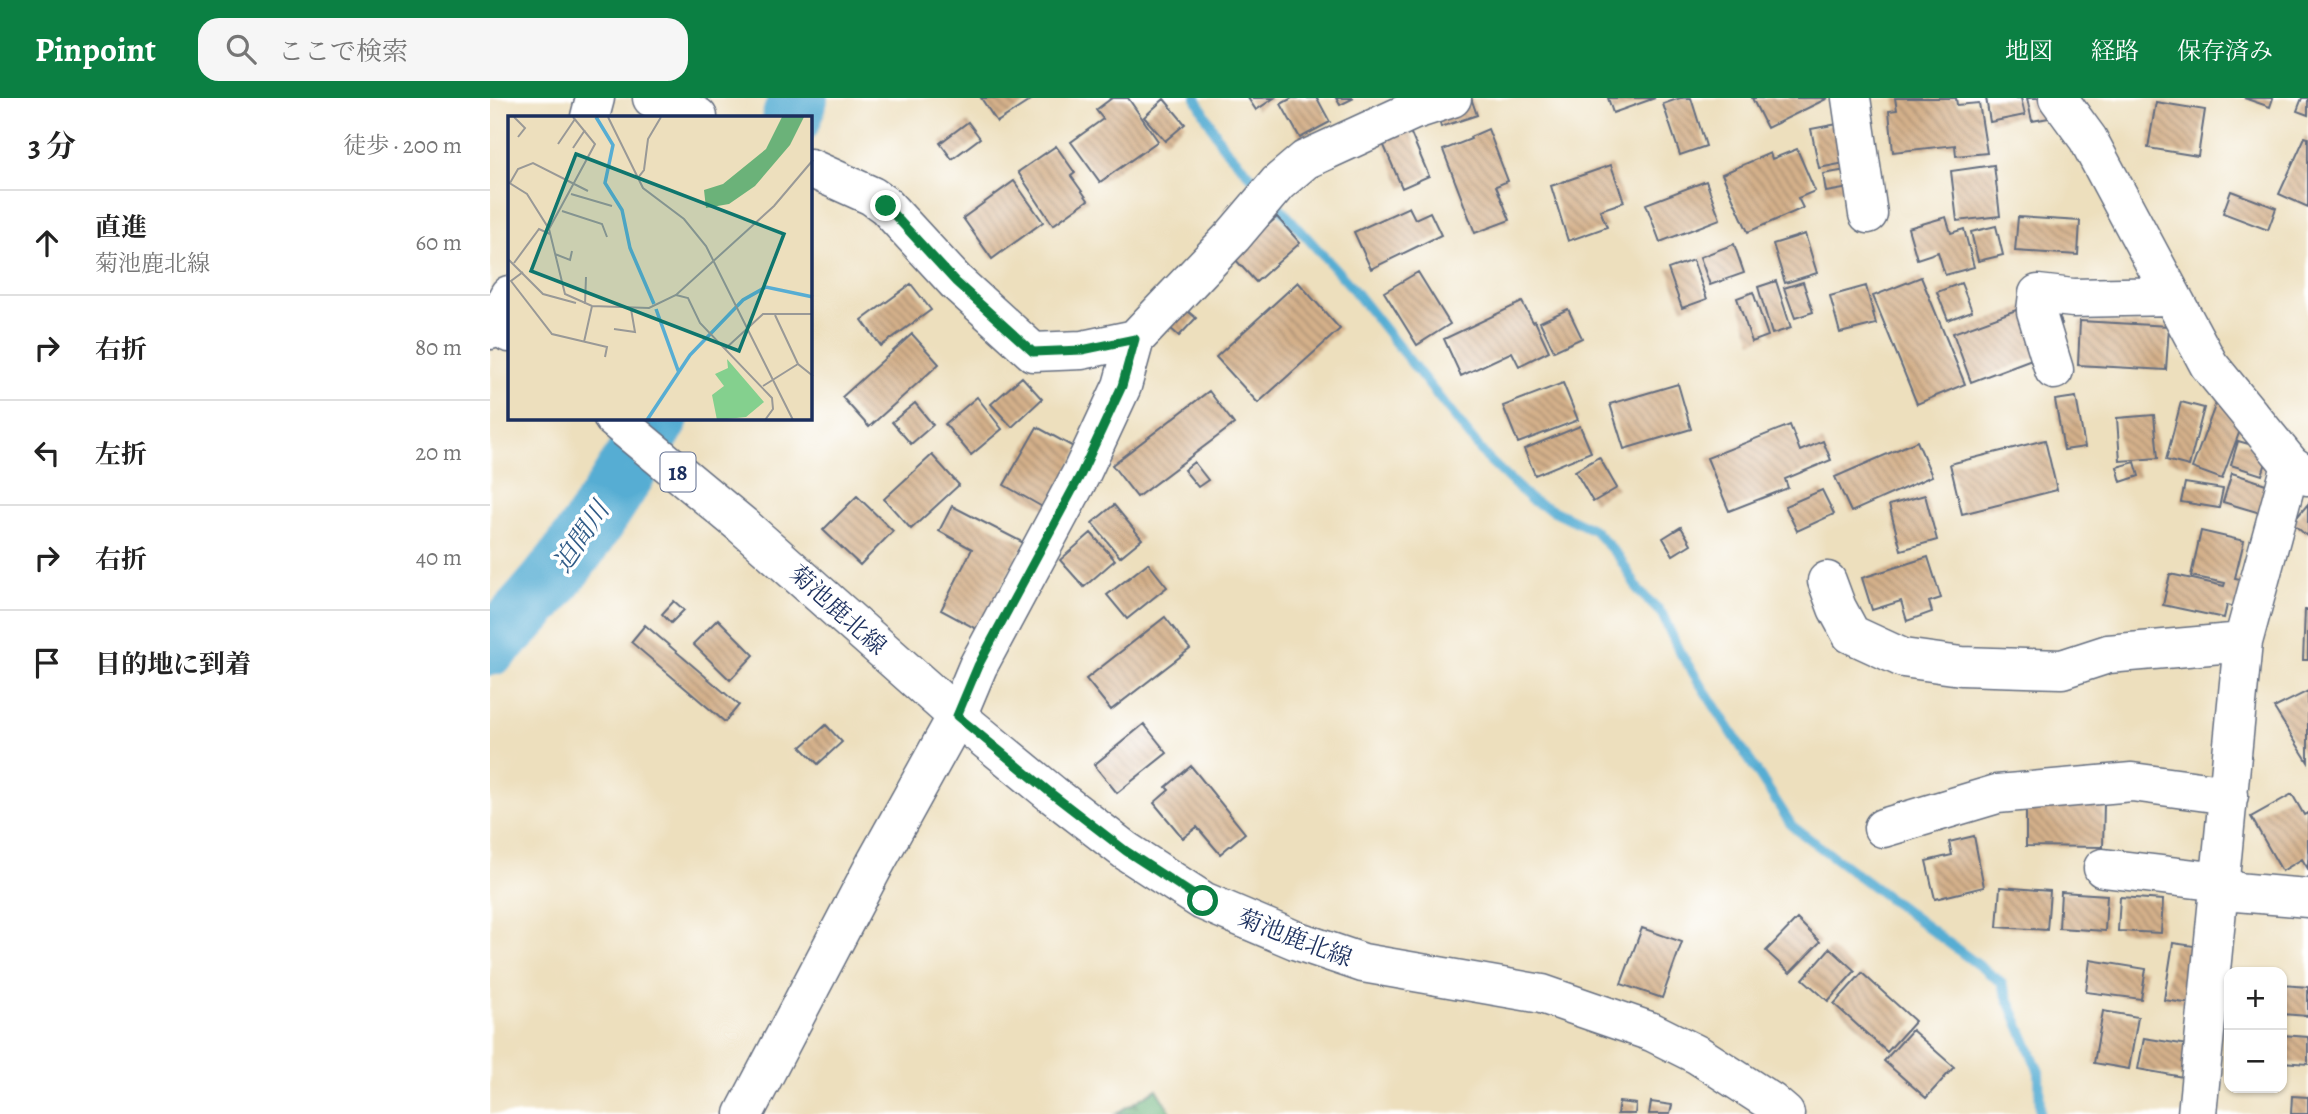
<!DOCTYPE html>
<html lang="ja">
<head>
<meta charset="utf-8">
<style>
	:root { --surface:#fff; --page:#f6f6f6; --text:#222; --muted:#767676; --line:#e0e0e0; --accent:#0b8043 }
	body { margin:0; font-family:Alegreya,"Noto Serif JP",serif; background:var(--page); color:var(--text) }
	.controls { position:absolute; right:21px; bottom:21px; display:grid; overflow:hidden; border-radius:14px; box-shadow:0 2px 5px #0004 }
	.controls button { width:63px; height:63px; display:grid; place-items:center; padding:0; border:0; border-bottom:2px solid var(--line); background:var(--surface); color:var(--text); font:35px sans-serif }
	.stop { position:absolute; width:21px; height:21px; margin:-16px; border:5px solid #0b8043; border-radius:50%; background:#fff }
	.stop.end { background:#0b8043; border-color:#fff; box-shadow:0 2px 7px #0008 }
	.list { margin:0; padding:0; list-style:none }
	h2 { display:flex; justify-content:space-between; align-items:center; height:91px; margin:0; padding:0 28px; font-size:30px }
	h2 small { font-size:23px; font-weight:400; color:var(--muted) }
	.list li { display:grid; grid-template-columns:46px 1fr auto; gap:21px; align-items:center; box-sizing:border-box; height:105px; padding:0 28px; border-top:2px solid var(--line) }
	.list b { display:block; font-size:26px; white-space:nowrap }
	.list p { margin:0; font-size:23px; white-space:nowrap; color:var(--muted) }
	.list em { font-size:23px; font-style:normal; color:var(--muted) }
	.icon { flex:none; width:38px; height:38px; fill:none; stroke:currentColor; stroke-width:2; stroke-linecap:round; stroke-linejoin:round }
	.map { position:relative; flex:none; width:1818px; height:1016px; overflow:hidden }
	header { display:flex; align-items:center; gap:42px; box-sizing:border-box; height:98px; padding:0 35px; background:var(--accent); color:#fff }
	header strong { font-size:33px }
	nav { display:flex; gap:38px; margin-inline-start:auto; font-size:24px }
	.search { width:490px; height:63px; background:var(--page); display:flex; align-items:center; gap:18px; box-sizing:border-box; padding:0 24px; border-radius:21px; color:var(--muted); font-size:26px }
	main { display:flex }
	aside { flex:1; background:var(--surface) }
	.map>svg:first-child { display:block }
	.forest { fill:url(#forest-firs); stroke:#43706c; stroke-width:2 }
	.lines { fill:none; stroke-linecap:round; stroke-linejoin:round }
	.stream { stroke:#57add3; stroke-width:10 }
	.river { stroke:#57add3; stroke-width:60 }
	.building { fill:url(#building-back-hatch) }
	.minor-casing { stroke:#646d7f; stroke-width:41 }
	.primary-casing { stroke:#646d7f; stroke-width:41 }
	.minor { stroke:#fff; stroke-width:38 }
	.primary { stroke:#fff; stroke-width:38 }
	.route { stroke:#0b8043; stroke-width:9 }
	.labels { text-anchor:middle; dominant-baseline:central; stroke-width:7; stroke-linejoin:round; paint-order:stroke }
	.shield { fill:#fff; stroke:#5f6d8e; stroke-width:2 }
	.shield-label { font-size:23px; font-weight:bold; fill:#1b2f5e }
	.street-label { font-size:24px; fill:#1b2f5e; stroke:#fff }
	.water-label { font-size:26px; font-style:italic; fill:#305b87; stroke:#fff }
	.inset-river { fill:none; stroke:#57add3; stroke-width:3.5 }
	.inset-road { fill:none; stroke:#999997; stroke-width:2 }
	.view { fill:#0f766e; fill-opacity:0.15; stroke:#0f766e; stroke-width:3.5 }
	.inset-edge { fill:none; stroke:#1b2f5e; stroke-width:3.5 }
</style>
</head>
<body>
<header>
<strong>Pinpoint</strong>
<div class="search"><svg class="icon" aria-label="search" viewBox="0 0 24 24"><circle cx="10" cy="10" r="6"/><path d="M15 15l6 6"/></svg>ここで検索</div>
<nav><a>地図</a><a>経路</a><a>保存済み</a></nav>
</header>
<main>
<aside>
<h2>3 分<small>徒歩 · 200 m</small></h2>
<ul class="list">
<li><svg class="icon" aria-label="ahead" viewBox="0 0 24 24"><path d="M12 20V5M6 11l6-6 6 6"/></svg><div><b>直進</b><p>菊池鹿北線</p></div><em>60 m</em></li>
<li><svg class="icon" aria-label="right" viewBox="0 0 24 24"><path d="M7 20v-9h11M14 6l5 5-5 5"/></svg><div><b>右折</b></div><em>80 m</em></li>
<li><svg class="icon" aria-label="left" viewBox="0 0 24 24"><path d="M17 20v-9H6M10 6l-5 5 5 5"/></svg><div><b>左折</b></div><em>20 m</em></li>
<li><svg class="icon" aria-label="right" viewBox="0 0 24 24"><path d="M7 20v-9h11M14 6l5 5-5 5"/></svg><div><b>右折</b></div><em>40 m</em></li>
<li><svg class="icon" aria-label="arrive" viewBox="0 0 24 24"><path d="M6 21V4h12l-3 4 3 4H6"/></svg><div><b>目的地に到着</b></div></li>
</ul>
</aside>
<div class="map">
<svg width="1818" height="1016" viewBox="0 0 1818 1016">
	<defs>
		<pattern id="forest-firs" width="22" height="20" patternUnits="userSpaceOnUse" patternTransform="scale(1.75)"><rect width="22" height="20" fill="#6bb279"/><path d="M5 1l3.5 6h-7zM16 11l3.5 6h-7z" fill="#579166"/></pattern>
		<pattern id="building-back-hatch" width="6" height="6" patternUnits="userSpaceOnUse" patternTransform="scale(1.75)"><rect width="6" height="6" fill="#d4b08a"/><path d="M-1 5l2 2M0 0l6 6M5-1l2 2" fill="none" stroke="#ab9074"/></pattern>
	</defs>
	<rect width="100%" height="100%" fill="#fff"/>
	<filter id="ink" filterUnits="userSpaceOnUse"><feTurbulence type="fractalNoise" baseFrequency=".0143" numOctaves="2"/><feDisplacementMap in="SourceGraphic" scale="14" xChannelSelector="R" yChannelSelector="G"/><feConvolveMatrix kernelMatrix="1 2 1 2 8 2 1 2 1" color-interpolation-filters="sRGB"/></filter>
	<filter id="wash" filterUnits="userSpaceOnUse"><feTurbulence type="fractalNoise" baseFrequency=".00686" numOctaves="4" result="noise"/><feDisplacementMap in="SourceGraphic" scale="28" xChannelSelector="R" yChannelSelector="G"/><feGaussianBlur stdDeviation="1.57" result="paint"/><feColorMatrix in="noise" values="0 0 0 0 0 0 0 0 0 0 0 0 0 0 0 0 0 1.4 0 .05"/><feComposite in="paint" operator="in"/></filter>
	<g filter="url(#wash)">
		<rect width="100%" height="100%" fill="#eddfbd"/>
		<!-- forest -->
		<path class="forest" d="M 667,991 L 682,1016 L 626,1016 Z"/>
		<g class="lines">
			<!-- stream -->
			<path class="stream" d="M 706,0 L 732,47 L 773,91
				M 783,102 L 858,185 L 997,360 L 1041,402 L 1104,432 L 1129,459 L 1149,493 L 1172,516 L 1189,553 L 1302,728 L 1511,884 L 1549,974 L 1550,1016"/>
			<!-- river -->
			<path class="river" d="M 302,19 L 308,0
				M 0,548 C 71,483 120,402 169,320"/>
		</g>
		<g id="blocks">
			<!-- building -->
			<path class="building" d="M 491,0 L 544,0 L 507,24 Z
				M 622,0 L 638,0 L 668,43 L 610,84 L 581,44 L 613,21 L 606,12 Z
				M 758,0 L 784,0 L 766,12 Z
				M 802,0 L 827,0 L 840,24 L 810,40 L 791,6 Z
				M 846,0 L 864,0 L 850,7 Z
				M 981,0 L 987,17 L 951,29 L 946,12 Z
				M 1118,0 L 1165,0 L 1123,15 Z
				M 1190,0 L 1201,0 L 1216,48 L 1190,57 L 1173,6 Z
				M 1262,0 L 1338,0 L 1277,30 Z
				M 1405,0 L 1466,0 L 1467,7 L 1489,5 L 1497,55 L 1466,58 L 1465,47 L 1403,54 L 1399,13 L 1407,12 Z
				M 1496,0 L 1531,0 L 1535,17 L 1500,24 Z
				M 1537,0 L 1567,0 L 1570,18 L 1542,23 Z
				M 1754,0 L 1783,0 L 1780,9 Z
				M 1812,0 L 1818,0 L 1818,17 L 1807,13 Z
				M 674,1 L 695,26 L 675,43 L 654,19 Z
				M 1666,4 L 1715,12 L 1708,58 L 1658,50 Z
				M 478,24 L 490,40 L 462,61 L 450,45 Z
				M 1353,25 L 1360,64 L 1329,70 L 1321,31 Z
				M 919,31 L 939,78 L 912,90 L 892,43 Z
				M 998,31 L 1018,83 L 1006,88 L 1020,122 L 985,135 L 953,52 L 981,41 L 980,39 Z
				M 1815,39 L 1818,40 L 1818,109 L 1789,96 Z
				M 566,48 L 585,75 L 581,78 L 598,102 L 563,127 L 528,74 Z
				M 1307,51 L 1325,93 L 1308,100 L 1313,110 L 1258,134 L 1232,76 L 1280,55 L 1282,61 Z
				M 1121,67 L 1134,104 L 1110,112 L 1117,129 L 1078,143 L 1061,88 Z
				M 1504,67 L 1510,118 L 1467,123 L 1461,73 Z
				M 1362,71 L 1365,89 L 1336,94 L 1333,76 Z
				M 524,83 L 553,124 L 502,161 L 473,120 Z
				M 1216,83 L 1230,121 L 1170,144 L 1156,106 Z
				M 1741,93 L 1786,110 L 1778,132 L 1733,115 Z
				M 919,109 L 925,121 L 940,114 L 951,137 L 881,171 L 864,134 Z
				M 787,119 L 810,145 L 766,184 L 743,159 Z
				M 1456,119 L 1461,135 L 1474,131 L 1484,169 L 1455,177 L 1448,154 L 1427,161 L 1418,130 Z
				M 1528,119 L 1590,123 L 1588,157 L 1525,153 Z
				M 1506,128 L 1513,157 L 1488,163 L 1481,134 Z
				M 1315,136 L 1327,175 L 1295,185 L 1283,146 Z
				M 1244,146 L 1254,175 L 1220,187 L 1210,159 Z
				M 1203,162 L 1217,201 L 1192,210 L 1178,171 Z
				M 928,174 L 960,226 L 927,247 L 894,194 Z
				M 1431,179 L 1475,286 L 1427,306 L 1383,198 Z
				M 1286,183 L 1301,230 L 1282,236 L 1268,189 Z
				M 808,184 L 850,231 L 768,305 L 726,259 Z
				M 1313,184 L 1323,214 L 1305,220 L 1294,190 Z
				M 1471,185 L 1482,213 L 1458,222 L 1447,194 Z
				M 421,186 L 441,212 L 391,248 L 372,222 Z
				M 1376,188 L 1386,226 L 1350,235 L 1340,198 Z
				M 1263,194 L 1278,238 L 1262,244 L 1247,200 Z
				M 1562,199 L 1572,226 L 1560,230 L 1568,251 L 1481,284 L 1463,235 Z
				M 1032,204 L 1043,224 L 1045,223 L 1059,253 L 1029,268 L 1022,254 L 971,278 L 954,241 Z
				M 695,211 L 706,220 L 689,238 L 679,229 Z
				M 1078,211 L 1092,240 L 1064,253 L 1050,224 Z
				M 1590,223 L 1679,228 L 1676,272 L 1588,267 Z
				M 422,236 L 449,266 L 379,329 L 352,299 Z
				M 532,279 L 552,301 L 522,329 L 501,306 Z
				M 1073,285 L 1088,322 L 1028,345 L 1013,308 Z
				M 1188,286 L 1201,331 L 1134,351 L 1120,306 Z
				M 719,293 L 744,326 L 647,399 L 622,367 Z
				M 1729,297 L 1759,308 L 1732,381 L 1702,370 Z
				M 487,299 L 512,331 L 481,357 L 455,326 Z
				M 1586,299 L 1595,349 L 1574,352 L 1565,302 Z
				M 1691,304 L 1714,310 L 1699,368 L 1676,362 Z
				M 425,305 L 443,327 L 421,346 L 402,324 Z
				M 1664,317 L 1668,360 L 1630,363 L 1627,320 Z
				M 1300,327 L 1310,353 L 1333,343 L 1341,362 L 1295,381 L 1298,390 L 1239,413 L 1217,360 Z
				M 1090,328 L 1101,354 L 1045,377 L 1034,351 Z
				M 547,329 L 589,352 L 556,411 L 514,387 Z
				M 1555,342 L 1567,392 L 1472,416 L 1460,366 Z
				M 1427,343 L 1442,378 L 1361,414 L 1345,379 Z
				M 1748,343 L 1780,352 L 1772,377 L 1741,367 Z
				M 442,357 L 469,387 L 421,431 L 394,401 Z
				M 1109,359 L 1127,390 L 1103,404 L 1085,373 Z
				M 704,364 L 718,382 L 708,389 L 694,372 Z
				M 1645,364 L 1649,378 L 1631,384 L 1627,369 Z
				M 1742,375 L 1785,389 L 1777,417 L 1733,404 Z
				M 1695,385 L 1733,391 L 1729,410 L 1691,404 Z
				M 1332,392 L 1344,416 L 1307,433 L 1295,408 Z
				M 1435,397 L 1447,442 L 1411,452 L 1399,407 Z
				M 367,398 L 403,433 L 370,467 L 333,432 Z
				M 1818,406 L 1818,439 L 1802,425 Z
				M 624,407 L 652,441 L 630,459 L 602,425 Z
				M 462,408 L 534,445 L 488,532 L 451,512 L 482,451 L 449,433 Z
				M 1191,429 L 1201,446 L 1183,457 L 1173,440 Z
				M 1711,433 L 1754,443 L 1745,480 L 1760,483 L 1754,511 L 1737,507 L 1734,520 L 1673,507 L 1680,476 L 1734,488 L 1735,485 L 1701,478 Z
				M 601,435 L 625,462 L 594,489 L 570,462 Z
				M 1438,459 L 1451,500 L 1439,504 L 1442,514 L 1417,523 L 1411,503 L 1382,512 L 1372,480 Z
				M 658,465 L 677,489 L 637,521 L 617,497 Z
				M 184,503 L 194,512 L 181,525 L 172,516 Z
				M 1815,512 L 1818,512 L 1818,562 L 1813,562 Z
				M 675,519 L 700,551 L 621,612 L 596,581 Z
				M 228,521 L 264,557 L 240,582 L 203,546 Z
				M 155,527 L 249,607 L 235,624 L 141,544 Z
				M 1818,593 L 1818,664 L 1784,610 Z
				M 654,626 L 677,655 L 627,695 L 604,667 Z
				M 336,627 L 352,644 L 328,666 L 311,649 Z
				M 701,668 L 755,735 L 730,756 L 707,729 L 693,740 L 664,705 L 679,692 L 676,689 Z
				M 1802,696 L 1814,717 L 1818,715 L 1818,771 L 1812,761 L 1792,773 L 1761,719 Z
				M 1536,705 L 1614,705 L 1613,749 L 1536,748 Z
				M 1484,738 L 1494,789 L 1445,801 L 1436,763 L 1462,757 L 1459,744 Z
				M 1510,789 L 1560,793 L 1557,832 L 1507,829 Z
				M 1571,794 L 1617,797 L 1615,833 L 1569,830 Z
				M 1630,799 L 1673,802 L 1671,835 L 1628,833 Z
				M 1307,821 L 1330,844 L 1300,875 L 1276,853 Z
				M 1152,830 L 1192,844 L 1172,900 L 1131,886 Z
				M 1683,845 L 1718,850 L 1709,907 L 1674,902 Z
				M 1340,850 L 1365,873 L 1338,903 L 1313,881 Z
				M 1600,862 L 1656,871 L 1651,901 L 1596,894 Z
				M 1372,875 L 1425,923 L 1397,954 L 1344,906 Z
				M 1792,887 L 1818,889 L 1818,918 L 1792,916 Z
				M 1613,913 L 1648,919 L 1639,971 L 1604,965 Z
				M 1422,932 L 1464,969 L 1436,1000 L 1394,963 Z
				M 1792,937 L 1818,939 L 1818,966 L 1792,964 Z
				M 1654,940 L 1710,949 L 1704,981 L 1648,971 Z
				M 1802,998 L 1818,999 L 1818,1016 L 1801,1016 Z
				M 1129,1004 L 1146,1006 L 1145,1016 L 1127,1016 Z
				M 1161,1004 L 1182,1007 L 1180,1016 L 1159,1016 Z"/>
		</g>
	</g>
	<g filter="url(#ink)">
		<use href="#blocks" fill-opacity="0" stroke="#646d7f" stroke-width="2"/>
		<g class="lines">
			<defs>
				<path id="minor" d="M 162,0 L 193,15 L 198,15 L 208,19
					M 1361,0 L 1378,116
					M 1568,0 L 1598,41 L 1719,267 L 1801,367 L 1818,378
					M 100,19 L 105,0
					M 320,70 L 382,98 L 396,108 L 466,184 L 543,254 L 592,252 L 645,241
					M 0,232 L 19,197
					M 1564,272 L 1546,213 L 1548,196 L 1583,200 L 1682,198
					M 1337,483 L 1347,510 L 1361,536 L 1413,560 L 1471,568 L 1572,571 L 1618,556 L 1753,544
					M 1393,730 L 1507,696 L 1642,684 L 1739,697
					M 1613,770 L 1731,784 L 1746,794 L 1818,800
					M 254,1016 L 385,766 L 467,618 L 488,568 L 591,376 L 632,288 L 645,241 L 743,138 L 788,85 L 815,62 L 922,13 L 962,0
					M 1707,1016 L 1753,544 L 1801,367"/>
				<path id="primary" d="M 0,219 L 19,235
					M 123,320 L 252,427 L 467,618 L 562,696 L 636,753 L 713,803 L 805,842 L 873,865 L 1052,896 L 1162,934 L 1208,957 L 1281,1004 L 1295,1016"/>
			</defs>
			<!-- minor casing -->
			<use href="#minor" class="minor-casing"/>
			<!-- primary casing -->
			<use href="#primary" class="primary-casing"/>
			<!-- minor -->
			<use href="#minor" class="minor"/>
			<!-- primary -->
			<use href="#primary" class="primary"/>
		</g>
	</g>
	<g class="lines" filter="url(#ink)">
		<!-- route -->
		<path class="route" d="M 396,108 L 466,184 L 543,254 L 592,252 L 645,241 L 632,288 L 591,376 L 488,568 L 467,618 L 562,696 L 636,753 L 713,803"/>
	</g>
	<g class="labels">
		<!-- shield labels -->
		<rect class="shield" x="170.5" y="354.5" width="35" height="39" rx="5"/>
		<g class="shield-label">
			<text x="188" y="374">18</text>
		</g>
		<!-- street labels -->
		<g class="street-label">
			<text transform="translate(348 512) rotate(42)">菊池鹿北線</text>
			<text transform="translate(805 840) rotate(21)">菊池鹿北線</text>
		</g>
		<!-- water labels -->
		<g class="water-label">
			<text transform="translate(91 439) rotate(-56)">迫間川</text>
		</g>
	</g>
	<!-- overview -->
	<g transform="translate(18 18)">
		<rect width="304" height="304" fill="#eddfbd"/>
		<path d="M 219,243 L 256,286 L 238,301 L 209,304 L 204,279 L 216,270 L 207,258 L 220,252 Z" fill="#84d08e"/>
		<path d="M 274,1 L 296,1 L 282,29 L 247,70 L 221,88 L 198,92 L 196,74 L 215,68 L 258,33 Z" fill="#6bb279"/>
		<path class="inset-river" d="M 88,1 L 105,29 L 97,67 L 114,94 L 122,132 L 146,188M 148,193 L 171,257M 139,304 L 182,239 L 235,184 L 258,171 L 305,181"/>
		<path class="inset-road" d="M 6,1 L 17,12 L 10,21M 100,1 L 135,72 L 176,103 L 198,130 L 285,304M 50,28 L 67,3M 65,32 L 77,14M 129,63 L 136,54 L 140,23 L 153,1M 0,66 L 19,78 L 41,113 L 57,178 L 84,190 L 141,192 L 168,179 L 266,90 L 305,44M 2,67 L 10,53 L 25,47 L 80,75M 63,78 L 104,90M 54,95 L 94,108 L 99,121M 41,113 L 87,28 L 65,1M 47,138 L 62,144 L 64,135M 0,143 L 35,178 L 68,187M 6,147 L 31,113 L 42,118M 15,156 L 3,165 L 44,218 L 99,231 L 97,241M 168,179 L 180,182 L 192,207 L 264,282 L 265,293 L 257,304M 77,188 L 78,161M 267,199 L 290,248 L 305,260M 106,213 L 127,216 L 123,193M 76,226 L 84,190M 217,233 L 255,198 L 305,198M 255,270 L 290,248"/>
		<path class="view" d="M 68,38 L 276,118 L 231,235 L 23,155 Z"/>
		<rect width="304" height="304" class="inset-edge"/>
	</g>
</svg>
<div class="controls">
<button>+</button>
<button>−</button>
</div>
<div class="stop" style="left:713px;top:803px"></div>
<div class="stop end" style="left:396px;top:108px"></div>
</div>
</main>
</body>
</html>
